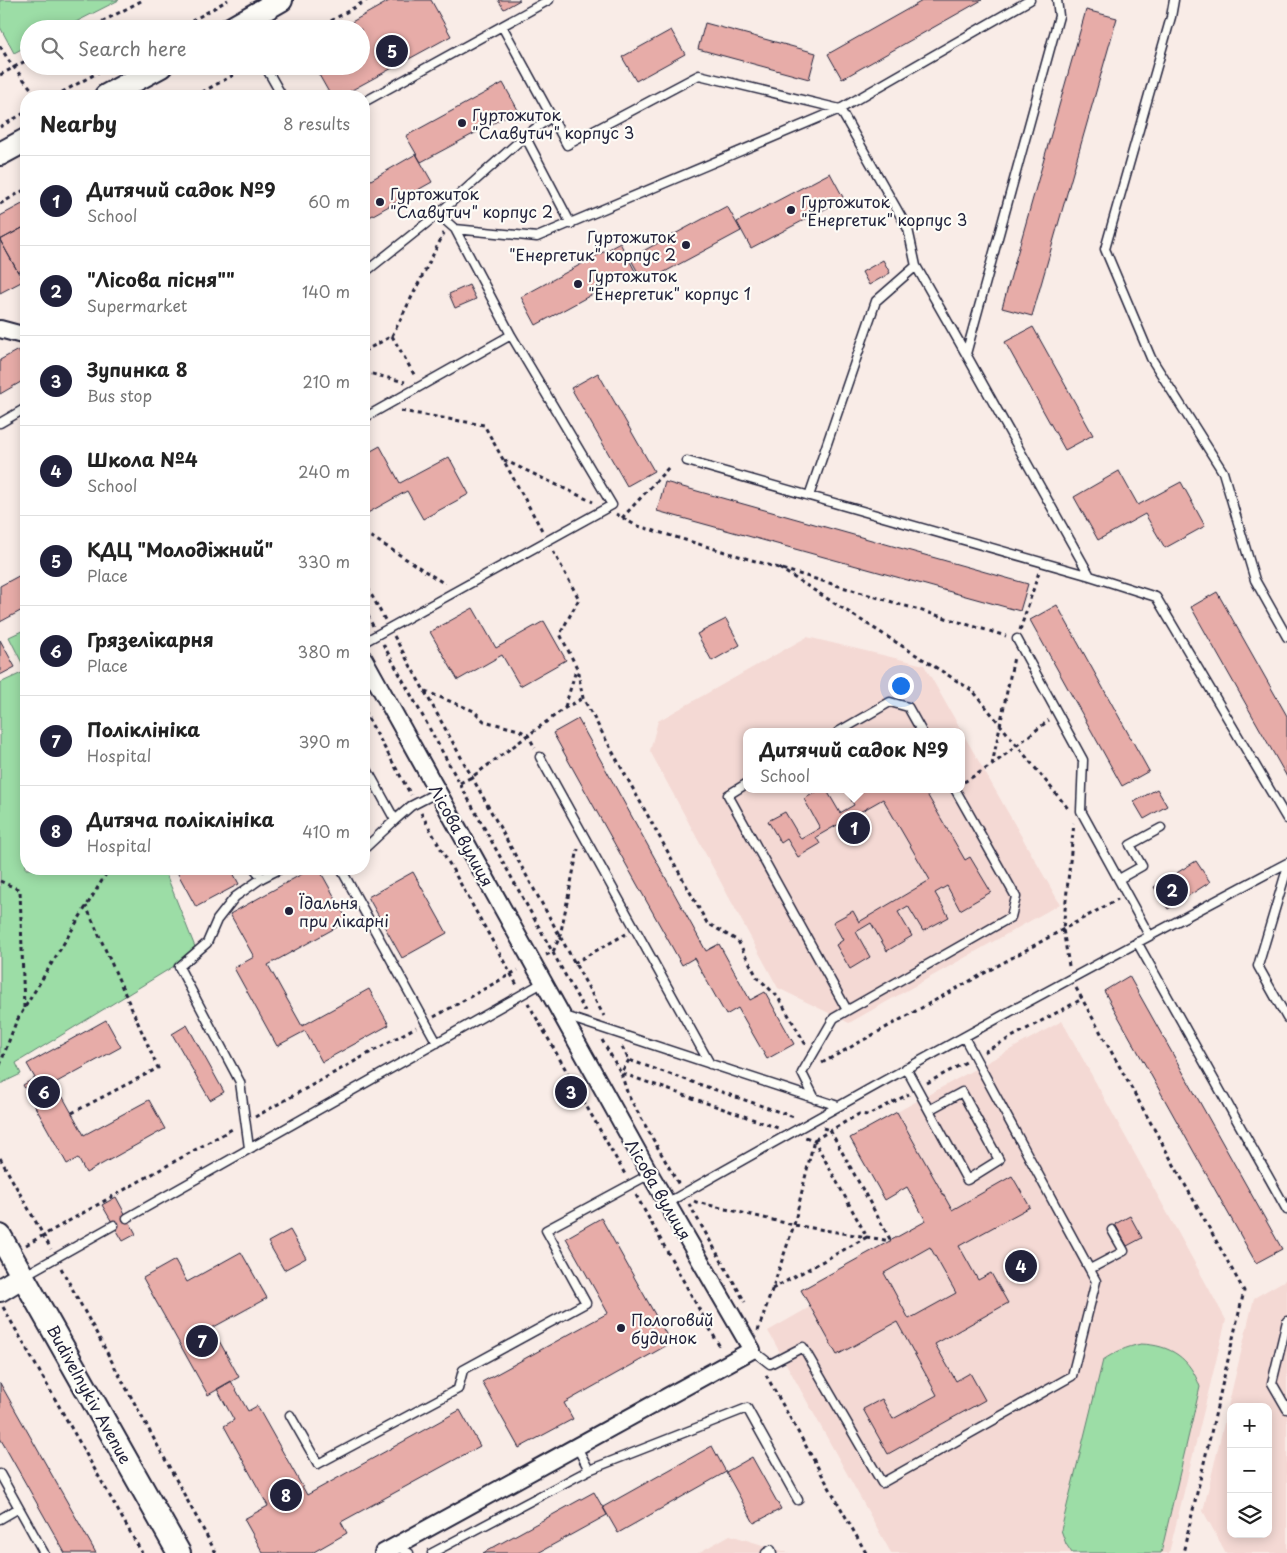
<!DOCTYPE html>
<html lang="en">
<head>
<meta charset="utf-8">
<style>
	:root { --surface:#fff; --page:#f6f6f6; --text:#222; --muted:#767676; --line:#e0e0e0; --accent:#22223b }
	body { margin:0; font-family:"Playpen Sans",sans-serif; background:var(--page); color:var(--text) }
	.controls { position:absolute; right:15px; bottom:15px; display:grid; overflow:hidden; border-radius:10px; box-shadow:0 2px 12px #0003 }
	.controls button { width:45px; height:45px; display:grid; place-items:center; padding:0; border:0; border-bottom:1px solid var(--line); background:var(--surface); color:var(--text); font:25px sans-serif }
	.you { position:absolute; left:900px; top:685px; width:18px; height:18px; margin:-12px; border:4px solid #fff; border-radius:50%; background:#1a73e8; box-shadow:0 0 0 8px #1a73e833 }
	.badge { display:grid; place-items:center; width:32px; height:32px; border-radius:50%; background:var(--accent); color:#fff; font-size:16px; font-weight:700 }
	.pin { position:absolute; translate:-50% -50%; border:2px solid #fff; box-shadow:0 1px 5px #0006 }
	.popup { position:absolute; left:743px; top:728px; width:222px; height:65px; box-sizing:border-box; display:grid; place-content:center; border-radius:10px; background:var(--surface); filter:drop-shadow(0 1px 4px #0005); font-size:16px; white-space:nowrap; color:var(--muted) }
	.popup b { font-size:19px; color:var(--text) }
	.popup::after { content:''; position:absolute; left:50%; top:100%; margin-left:-10px; border:10px solid transparent; border-top-color:var(--surface) }
	.list { margin:0; padding:0; list-style:none }
	h2 { display:flex; justify-content:space-between; align-items:center; height:65px; margin:0; padding:0 20px; font-size:21px }
	h2 small { font-size:16px; font-weight:400; color:var(--muted) }
	.list li { display:grid; grid-template-columns:32px 1fr auto; gap:15px; align-items:center; box-sizing:border-box; height:90px; padding:0 20px; border-top:1px solid var(--line) }
	.list b { display:block; font-size:19px; white-space:nowrap }
	.list p { margin:0; font-size:16px; white-space:nowrap; color:var(--muted) }
	.list em { font-size:16px; font-style:normal; color:var(--muted) }
	.icon { flex:none; width:28px; height:28px; fill:none; stroke:currentColor; stroke-width:2; stroke-linecap:round; stroke-linejoin:round }
	.map { position:relative; flex:none; width:1287px; height:1553px; overflow:hidden }
	.search { position:absolute; background:var(--surface); box-shadow:0 2px 12px #0003; left:20px; top:20px; width:350px; height:55px; display:flex; align-items:center; gap:12px; box-sizing:border-box; padding:0 18px; border-radius:28px; color:var(--muted); font-size:19px }
	.panel { position:absolute; background:var(--surface); box-shadow:0 2px 12px #0003; left:20px; top:90px; width:350px; height:785px; border-radius:20px }
	.map>svg:first-child { display:block }
	.built { fill:#f4d9d4; fill-rule:evenodd }
	.green { fill:#9cdda6; stroke:#5f8070 }
	.building { fill:#e7aca8; stroke:#22223b; fill-rule:evenodd }
	.lines { fill:none; stroke-linecap:round; stroke-linejoin:round }
	.lane-casing { stroke:#22223b; stroke-width:11 }
	.street-casing { stroke:#22223b; stroke-width:20 }
	.secondary-casing { stroke:#22223b; stroke-width:26 }
	.path { stroke:#22223b; stroke-width:3; stroke-dasharray:4 4; stroke-linecap:butt }
	.lane { stroke:#fdfcf7; stroke-width:8 }
	.street { stroke:#fdfcf7; stroke-width:16 }
	.secondary { stroke:#fdfcf7; stroke-width:22 }
	.poi-dot { fill:#22223b; stroke:#fdfcf7; stroke-width:2 }
	.labels { text-anchor:middle; dominant-baseline:central; stroke-width:4.5; stroke-linejoin:round; paint-order:stroke }
	.poi-label { font-size:16px; fill:#22223b; stroke:#fdfcf7; text-anchor:start }
	.street-label { font-size:16px; fill:#22223b; stroke:#fdfcf7 }
</style>
</head>
<body>
<div class="map">
<svg width="1287" height="1553" viewBox="0 0 1287 1553">
	<rect width="100%" height="100%" fill="#f9ece7"/>
	<filter id="ink" filterUnits="userSpaceOnUse"><feTurbulence type="fractalNoise" baseFrequency=".02" numOctaves="2"/><feDisplacementMap in="SourceGraphic" scale="10" xChannelSelector="R" yChannelSelector="G"/><feConvolveMatrix kernelMatrix="1 2 1 2 8 2 1 2 1" color-interpolation-filters="sRGB"/></filter>
	<g filter="url(#ink)">
		<!-- built -->
		<path class="built" d="M 807,637 L 924,665 L 1060,904 L 849,1023 L 778,988 L 650,751 L 658,721 ZM 746,732 L 962,732 L 962,789 L 746,789 Z
			M 1062,1021 L 1226,1320 L 1169,1553 L 891,1553 L 768,1331 L 810,1307 L 801,1290 L 925,1221 L 907,1188 L 885,1200 L 850,1138 Z
			M 1287,1279 L 1287,1553 L 1226,1553 L 1203,1511 L 1254,1298 ZM 1231,1407 L 1268,1407 L 1268,1534 L 1231,1534 Z
			M 730,1535 L 789,1553 L 698,1553 Z"/>
		<!-- green -->
		<path class="green" d="M 0,0 L 119,0 L 62,29 L 29,29 L 29,45 L 14,53 L 0,27 Z
			M 26,629 L 26,869 L 164,869 L 197,952 L 16,1063 L 21,1074 L 0,1084 L 0,683 L 26,671 L 9,637 Z
			M 1141,1344 C 1171,1345 1190,1358 1200,1387 L 1161,1553 L 1072,1553 L 1066,1544 L 1061,1530 L 1103,1360 C 1115,1352 1126,1347 1141,1344 Z"/>
		<!-- building -->
		<path class="building" d="M 391,0 L 431,0 L 451,36 L 341,96 L 331,96 L 314,66 L 361,66 L 361,29 L 339,29 Z
			M 498,0 L 520,0 L 504,9 Z
			M 924,0 L 982,0 L 842,79 L 828,54 Z
			M 1086,10 L 1117,18 L 1032,316 L 1002,308 Z
			M 705,23 L 816,53 L 809,79 L 698,49 Z
			M 671,30 L 685,54 L 636,81 L 622,57 Z
			M 503,83 L 518,110 L 421,162 L 406,136 Z
			M 416,154 L 432,182 L 364,220 L 364,184 Z
			M 830,173 L 844,199 L 751,248 L 737,222 Z
			M 26,202 L 26,226 L 0,240 L 23,281 L 0,293 L 0,216 Z
			M 727,206 L 741,231 L 644,283 L 630,258 Z
			M 26,226 L 26,268 L 18,272 L 0,240 Z
			M 620,243 L 635,271 L 536,325 L 521,297 Z
			M 883,260 L 890,273 L 869,285 L 862,272 Z
			M 469,285 L 476,299 L 455,308 L 449,294 Z
			M 1033,327 L 1093,435 L 1065,450 L 1005,342 Z
			M 18,350 L 26,365 L 26,379 L 0,394 L 0,360 Z
			M 598,373 L 654,471 L 627,486 L 571,388 Z
			M 380,446 L 400,483 L 449,457 L 469,494 L 423,519 L 407,491 L 364,515 L 364,455 Z
			M 1119,471 L 1138,505 L 1181,482 L 1205,526 L 1165,548 L 1145,514 L 1098,540 L 1074,497 Z
			M 665,482 L 1028,584 L 1020,611 L 657,511 Z
			M 26,572 L 26,608 L 0,622 L 0,586 Z
			M 1217,592 L 1287,716 L 1287,777 L 1191,607 Z
			M 1057,605 L 1149,771 L 1122,786 L 1030,620 Z
			M 473,608 L 496,648 L 544,621 L 566,660 L 520,686 L 502,655 L 458,680 L 430,632 Z
			M 726,619 L 740,645 L 712,661 L 697,634 Z
			M 0,640 L 15,667 L 0,675 Z
			M 578,719 L 706,951 L 719,944 L 750,1000 L 765,992 L 794,1044 L 767,1059 L 738,1008 L 726,1015 L 694,958 L 682,965 L 553,733 Z
			M 821,789 L 826,789 L 840,813 L 854,805 L 845,789 L 924,789 L 965,860 L 970,857 L 991,892 L 960,910 L 947,886 L 935,893 L 949,917 L 923,931 L 908,906 L 898,912 L 912,936 L 887,951 L 871,923 L 856,932 L 870,957 L 850,969 L 836,945 L 843,940 L 833,922 L 853,911 L 859,922 L 930,880 L 883,799 L 816,837 L 820,844 L 798,857 L 787,839 L 781,843 L 768,821 L 785,812 L 801,839 L 820,828 L 804,799 Z
			M 1157,789 L 1167,806 L 1144,819 L 1134,802 Z
			M 1196,861 L 1210,882 L 1168,909 L 1154,887 Z
			M 182,869 L 231,869 L 239,884 L 196,907 L 177,872 Z
			M 311,869 L 319,869 L 348,921 L 268,965 L 302,1026 L 369,989 L 389,1025 L 322,1062 L 305,1031 L 277,1046 L 234,968 L 254,957 L 230,914 Z
			M 413,872 L 447,933 L 402,958 L 368,897 Z
			M 1129,976 L 1282,1249 L 1256,1263 L 1104,991 Z
			M 106,1020 L 121,1047 L 55,1083 L 84,1135 L 149,1100 L 165,1129 L 86,1173 L 78,1158 L 67,1164 L 23,1085 L 35,1078 L 27,1064 Z
			M 187,1025 L 224,1092 L 210,1100 L 172,1034 Z
			M 897,1112 L 952,1210 L 1012,1176 L 1030,1207 L 959,1246 L 978,1280 L 991,1273 L 1008,1303 L 935,1344 L 956,1381 L 970,1373 L 985,1400 L 888,1454 L 863,1409 L 882,1399 L 893,1419 L 937,1395 L 897,1322 L 837,1355 L 801,1290 L 926,1221 L 907,1187 L 885,1200 L 850,1138 ZM 930,1247 L 956,1293 L 909,1319 L 884,1273 Z
			M 116,1197 L 136,1234 L 123,1241 L 102,1205 Z
			M 1130,1216 L 1142,1238 L 1127,1246 L 1115,1224 Z
			M 601,1218 L 671,1343 L 564,1403 L 573,1419 L 519,1448 L 482,1382 L 608,1313 L 566,1238 Z
			M 290,1230 L 306,1258 L 284,1270 L 268,1242 Z
			M 241,1252 L 267,1298 L 212,1328 L 239,1377 L 208,1395 L 143,1278 L 175,1260 L 187,1282 Z
			M 231,1381 L 248,1411 L 257,1406 L 307,1495 L 460,1410 L 480,1446 L 341,1522 L 347,1533 L 312,1553 L 263,1553 L 244,1519 L 268,1506 L 224,1426 L 234,1420 L 217,1389 Z
			M 0,1383 L 96,1553 L 65,1553 L 0,1438 Z
			M 712,1446 L 726,1472 L 618,1533 L 603,1507 Z
			M 752,1457 L 781,1509 L 754,1523 L 726,1472 Z
			M 594,1492 L 607,1515 L 538,1553 L 483,1553 Z"/>
		<g class="lines">
			<defs>
				<path id="lane" d="M 1057,0 L 1059,16 L 966,354 L 1090,576 L 1156,597 L 1287,819
					M 1174,0 L 1171,17 L 1105,249 L 1151,358 L 1223,472 L 1255,580 L 1287,637
					M 502,26 L 567,145 L 699,75 L 840,109 L 1030,0
					M 265,66 L 282,96
					M 364,102 L 549,0
					M 525,136 L 571,224
					M 438,214 L 525,136 L 551,117
					M 455,229 L 537,237 L 840,109 L 908,229 L 916,266 L 966,354
					M 364,273 L 438,214 L 455,229 L 511,335
					M 364,418 L 511,335 L 612,505 L 364,642
					M 0,423 L 26,408
					M 687,461 L 1090,576
					M 809,496 L 876,301 L 916,266
					M 1017,639 L 1083,760 L 1081,811 L 1149,935
					M 838,732 L 890,702 L 908,707 L 922,732
					M 540,757 L 710,1064
					M 364,764 L 395,820 L 411,806 L 438,792
					M 746,784 L 728,795 L 847,1010
					M 364,849 L 395,820
					M 255,869 L 262,878 L 280,869
					M 341,869 L 437,1043
					M 1287,869 L 1258,966 L 1287,1018
					M 1119,879 L 1142,866 L 1130,845 L 1161,828
					M 1137,942 L 1287,1210
					M 565,1016 L 838,1106
					M 906,1068 L 967,1180 L 999,1160 L 962,1092 L 929,1110
					M 815,1099 L 802,1073 L 834,1018 L 1011,917 L 1016,897 L 955,789
					M 249,1148 L 240,1082 L 179,967 L 207,943 L 217,920 L 235,897 L 262,878
					M 667,1203 C 872,1086 1078,973 1287,863
					M 127,1218 L 544,982
					M 1090,1269 L 1124,1251 L 1112,1230
					M 25,1275 L 114,1225
					M 1287,1321 L 1272,1383 L 1287,1409
					M 752,1350 L 770,1364 L 803,1347 L 882,1483 L 1072,1376 L 1096,1281 L 964,1037
					M 290,1415 L 318,1464 L 458,1389 L 463,1370 L 586,1303 L 546,1230 L 650,1174
					M 577,1447 L 589,1470
					M 0,1474 L 44,1553
					M 0,1519 L 19,1508
					M 396,1546 L 409,1553
					M 432,1553 L 589,1470 L 747,1408 L 798,1500
					M 766,1553 L 771,1550 L 772,1553"/>
				<path id="street" d="M 0,329 L 26,336
					M 364,659 L 650,1174 L 752,1350 L 383,1553"/>
				<path id="secondary" d="M 230,29 L 281,0
					M 106,96 L 161,66
					M 0,154 L 26,140
					M 0,1236 L 179,1553
					M 0,1290 L 23,1276"/>
			</defs>
			<!-- lane casing -->
			<use href="#lane" class="lane-casing"/>
			<!-- street casing -->
			<use href="#street" class="street-casing"/>
			<!-- secondary casing -->
			<use href="#secondary" class="secondary-casing"/>
			<!-- path -->
			<path class="path" d="M 88,29 L 143,0
				M 178,29 L 228,0
				M 317,29 L 367,0
				M 0,46 L 9,61 L 37,96
				M 0,75 L 29,59
				M 55,96 L 110,66
				M 195,96 L 250,66
				M 0,127 L 26,112
				M 0,204 L 26,189
				M 392,336 L 415,376
				M 364,351 L 392,336 L 444,233
				M 364,372 L 405,382
				M 401,411 L 484,425 L 543,532
				M 504,460 L 593,502
				M 616,514 L 635,525 L 1006,636
				M 622,518 L 670,466
				M 364,532 L 445,584
				M 553,551 L 579,599 L 560,634 L 577,668 L 583,698 L 707,923 L 738,941 L 757,977 L 778,997 L 806,1045
				M 779,568 L 973,691 L 1070,811
				M 364,581 L 385,620
				M 364,608 L 373,626
				M 1020,630 L 1039,572
				M 394,636 L 604,1016
				M 383,644 L 585,1011
				M 425,691 L 474,711 L 484,721 L 519,730 L 528,735 L 535,748
				M 565,707 L 576,670
				M 364,711 L 411,795
				M 992,765 L 1014,657
				M 964,782 L 992,765 L 1049,720
				M 460,783 L 472,777 L 565,708 L 583,698
				M 421,813 L 517,985
				M 0,881 L 20,890 L 24,1008
				M 546,955 L 553,952 L 560,936 L 578,849
				M 574,963 L 626,934
				M 1069,966 L 1063,929 L 1074,823
				M 1076,988 L 1244,1291 L 1183,1553
				M 528,1003 L 626,1176
				M 434,1017 L 518,970
				M 602,1040 L 621,1073 L 778,1128
				M 622,1047 L 629,1060 L 794,1117
				M 984,1052 L 1082,999
				M 629,1060 L 621,1073 L 628,1095 L 679,1185
				M 822,1063 L 1118,899
				M 0,1065 L 16,1022 L 109,869
				M 927,1083 L 966,1062
				M 72,1113 L 158,1068 L 86,906
				M 255,1117 L 416,1027
				M 823,1128 L 830,1130 L 891,1241
				M 0,1158 L 51,1249
				M 636,1195 L 721,1349
				M 694,1201 L 696,1202 L 794,1225 L 891,1241
				M 689,1204 L 745,1302
				M 26,1245 L 234,1128
				M 61,1268 L 216,1553
				M 772,1289 L 867,1237 L 814,1140 L 805,1137
				M 3,1307 L 142,1553
				M 758,1331 L 794,1225 L 814,1140 L 859,1114 L 868,1115 L 909,1094
				M 766,1375 L 866,1553"/>
			<!-- lane -->
			<use href="#lane" class="lane"/>
			<!-- street -->
			<use href="#street" class="street"/>
			<!-- secondary -->
			<use href="#secondary" class="secondary"/>
		</g>
	</g>
	<!-- markers -->
	<g class="poi-dot">
		<circle cx="462" cy="123" r="5"/>
		<circle cx="380" cy="202" r="5"/>
		<circle cx="791" cy="210" r="5"/>
		<circle cx="686" cy="245" r="5"/>
		<circle cx="578" cy="284" r="5"/>
		<circle cx="289" cy="911" r="5"/>
		<circle cx="621" cy="1328" r="5"/>
	</g>
	<g class="labels">
		<!-- poi labels -->
		<g class="poi-label">
			<text x="472" y="114">Гуртожиток<tspan x="472" dy="18">"Славутич" корпус 3</tspan></text>
			<text x="390" y="193">Гуртожиток<tspan x="390" dy="18">"Славутич" корпус 2</tspan></text>
			<text x="801" y="201">Гуртожиток<tspan x="801" dy="18">"Енергетик" корпус 3</tspan></text>
			<text x="676" y="236" text-anchor="end">Гуртожиток<tspan x="676" dy="18">"Енергетик" корпус 2</tspan></text>
			<text x="588" y="275">Гуртожиток<tspan x="588" dy="18">"Енергетик" корпус 1</tspan></text>
			<text x="299" y="902">Їдальня<tspan x="299" dy="18">при лікарні</tspan></text>
			<text x="631" y="1319">Пологовий<tspan x="631" dy="18">будинок</tspan></text>
		</g>
		<!-- street labels -->
		<g class="street-label">
			<text transform="translate(462 835) rotate(61)">Лісова вулиця</text>
			<text transform="translate(659 1189) rotate(60)">Лісова вулиця</text>
			<text transform="translate(90 1394) rotate(61)">Budivelnykiv Avenue</text>
		</g>
	</g>
</svg>
<div class="controls">
<button>+</button>
<button>−</button>
<button><svg class="icon" aria-label="layers" viewBox="0 0 24 24"><path d="M12 4l9 5-9 5-9-5zM3 14l9 5 9-5"/></svg></button>
</div>
<div class="you"></div>
<div class="pin badge" style="left:854px;top:828px">1</div>
<div class="popup"><b>Дитячий садок №9</b>School</div>
<div class="pin badge" style="left:1172px;top:890px">2</div>
<div class="pin badge" style="left:571px;top:1092px">3</div>
<div class="pin badge" style="left:1021px;top:1266px">4</div>
<div class="pin badge" style="left:392px;top:51px">5</div>
<div class="pin badge" style="left:44px;top:1092px">6</div>
<div class="pin badge" style="left:202px;top:1341px">7</div>
<div class="pin badge" style="left:286px;top:1495px">8</div>
<div class="search"><svg class="icon" aria-label="search" viewBox="0 0 24 24"><circle cx="10" cy="10" r="6"/><path d="M15 15l6 6"/></svg>Search here</div>
<section class="panel">
<h2>Nearby<small>8 results</small></h2>
<ul class="list">
<li><span class="badge">1</span><div><b>Дитячий садок №9</b><p>School</p></div><em>60 m</em></li>
<li><span class="badge">2</span><div><b>&quot;Лісова пісня&quot;&quot;</b><p>Supermarket</p></div><em>140 m</em></li>
<li><span class="badge">3</span><div><b>Зупинка 8</b><p>Bus stop</p></div><em>210 m</em></li>
<li><span class="badge">4</span><div><b>Школа №4</b><p>School</p></div><em>240 m</em></li>
<li><span class="badge">5</span><div><b>КДЦ &quot;Молодіжний&quot;</b><p>Place</p></div><em>330 m</em></li>
<li><span class="badge">6</span><div><b>Грязелікарня</b><p>Place</p></div><em>380 m</em></li>
<li><span class="badge">7</span><div><b>Поліклініка</b><p>Hospital</p></div><em>390 m</em></li>
<li><span class="badge">8</span><div><b>Дитяча поліклініка</b><p>Hospital</p></div><em>410 m</em></li>
</ul>
</section>
</div>
</body>
</html>
